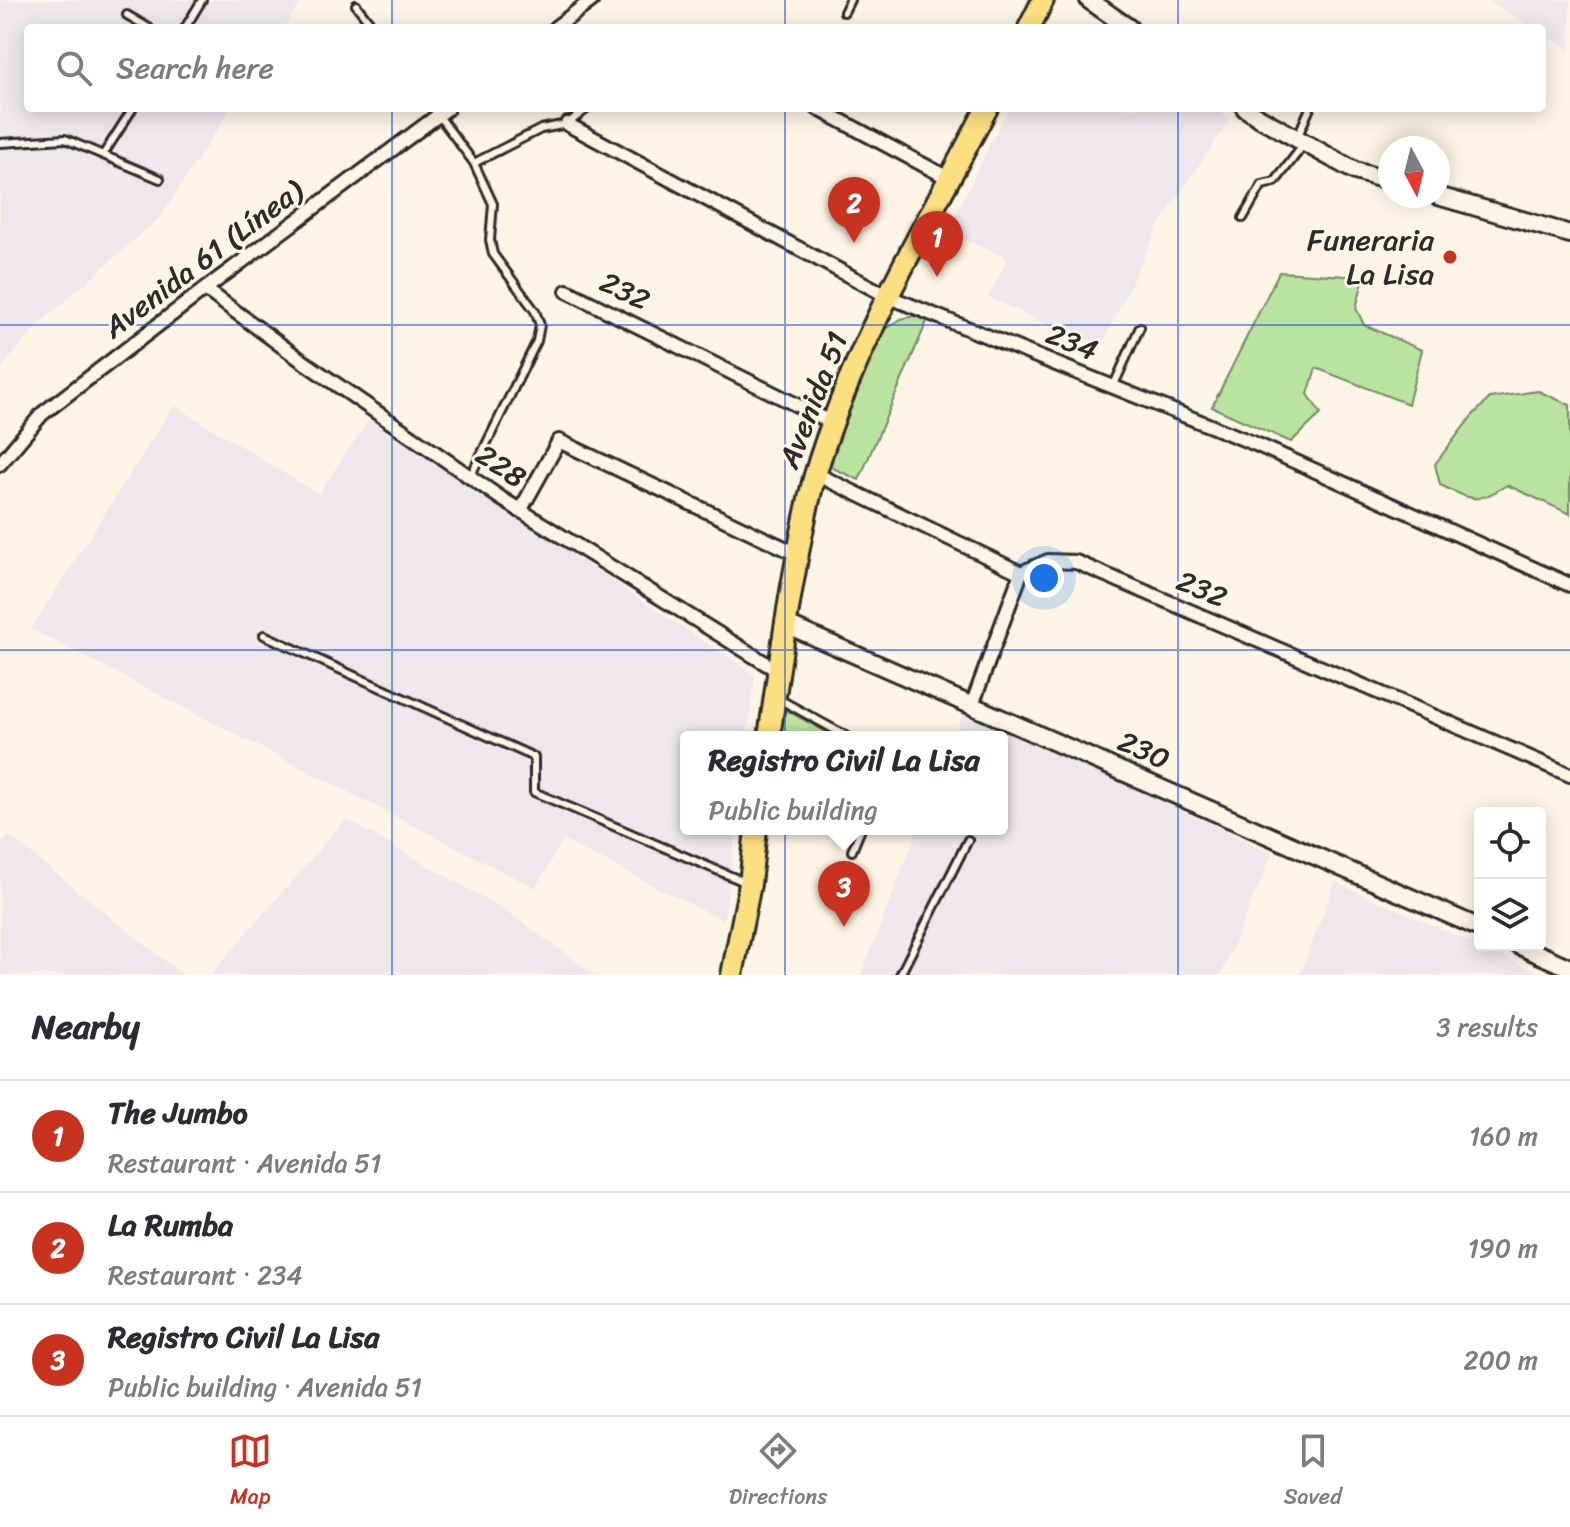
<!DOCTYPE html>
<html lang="en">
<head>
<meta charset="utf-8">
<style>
	:root { --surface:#fff; --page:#f7f7f7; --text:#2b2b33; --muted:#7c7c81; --line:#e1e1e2; --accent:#c8321e }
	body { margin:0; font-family:Sriracha,sans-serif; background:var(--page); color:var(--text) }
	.controls { position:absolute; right:24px; bottom:24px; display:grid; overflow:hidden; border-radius:8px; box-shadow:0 4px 20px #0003 }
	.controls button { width:72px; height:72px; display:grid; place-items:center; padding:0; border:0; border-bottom:2px solid var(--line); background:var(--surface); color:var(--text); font:40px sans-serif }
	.compass { position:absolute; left:1378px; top:136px; width:72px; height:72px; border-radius:50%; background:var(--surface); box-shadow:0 4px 20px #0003; rotate:173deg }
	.you { position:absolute; left:1044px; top:578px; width:28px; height:28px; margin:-20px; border:6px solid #fff; border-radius:50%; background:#1a73e8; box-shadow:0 0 0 12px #1a73e833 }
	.badge { display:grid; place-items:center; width:52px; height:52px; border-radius:50%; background:var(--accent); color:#fff; font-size:26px; font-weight:700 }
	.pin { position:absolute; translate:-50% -66px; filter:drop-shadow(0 2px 4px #0008) }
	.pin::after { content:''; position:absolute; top:42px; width:28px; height:24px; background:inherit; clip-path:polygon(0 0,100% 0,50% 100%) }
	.popup { position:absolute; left:680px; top:731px; width:328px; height:104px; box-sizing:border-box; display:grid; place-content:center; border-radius:8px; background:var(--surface); filter:drop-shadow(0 2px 6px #0005); font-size:26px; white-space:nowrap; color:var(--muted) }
	.popup b { font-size:30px; color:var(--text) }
	.popup::after { content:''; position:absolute; left:50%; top:100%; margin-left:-16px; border:16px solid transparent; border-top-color:var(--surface) }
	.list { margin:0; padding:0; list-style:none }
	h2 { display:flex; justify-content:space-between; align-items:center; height:104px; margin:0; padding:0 32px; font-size:34px }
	h2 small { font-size:26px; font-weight:400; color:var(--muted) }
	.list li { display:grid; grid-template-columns:52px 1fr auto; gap:24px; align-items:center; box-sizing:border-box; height:112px; padding:0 32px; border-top:2px solid var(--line) }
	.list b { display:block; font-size:30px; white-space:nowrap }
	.list p { margin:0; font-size:26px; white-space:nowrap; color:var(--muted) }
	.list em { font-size:26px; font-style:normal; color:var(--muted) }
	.icon { flex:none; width:44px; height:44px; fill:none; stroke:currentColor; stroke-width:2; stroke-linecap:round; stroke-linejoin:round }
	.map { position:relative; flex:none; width:1570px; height:975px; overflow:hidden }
	.search { position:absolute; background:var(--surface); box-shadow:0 4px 20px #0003; left:24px; right:24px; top:24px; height:88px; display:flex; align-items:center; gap:20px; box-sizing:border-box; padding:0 28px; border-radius:8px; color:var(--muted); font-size:30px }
	.sheet { height:440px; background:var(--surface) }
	nav { display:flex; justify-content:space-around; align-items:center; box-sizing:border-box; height:112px; border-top:2px solid var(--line); background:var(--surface); font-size:22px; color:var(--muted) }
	nav a { display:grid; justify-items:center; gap:4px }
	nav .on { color:var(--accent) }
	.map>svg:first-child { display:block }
	.built { fill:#ece8ec }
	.green { fill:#bae3a0; stroke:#728766; stroke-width:2 }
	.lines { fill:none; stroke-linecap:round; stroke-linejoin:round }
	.service-casing { stroke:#2b2b2b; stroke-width:12 }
	.minor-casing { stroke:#2b2b2b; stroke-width:18 }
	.tertiary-casing { stroke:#2b2b2b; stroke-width:22 }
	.primary-casing { stroke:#2b2b2b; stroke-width:26 }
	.service { stroke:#fcf5e5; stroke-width:6 }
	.minor { stroke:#fcf5e5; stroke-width:12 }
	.tertiary { stroke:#fcf5e5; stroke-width:16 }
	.primary { stroke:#fce080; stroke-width:20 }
	.grid { fill:none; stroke:#1d4ed8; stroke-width:2; stroke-opacity:0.55 }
	.poi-dot { fill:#c8321e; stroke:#fcf5e5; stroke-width:3 }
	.labels { text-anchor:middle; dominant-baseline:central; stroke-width:6; stroke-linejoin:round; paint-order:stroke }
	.poi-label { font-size:30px; fill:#2b2b2b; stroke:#fcf5e5; text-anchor:end }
	.street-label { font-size:30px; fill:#2b2b2b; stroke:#fcf5e5 }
</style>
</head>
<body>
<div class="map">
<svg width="1570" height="975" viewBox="0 0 1570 975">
	<rect width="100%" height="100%" fill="#fcf5e5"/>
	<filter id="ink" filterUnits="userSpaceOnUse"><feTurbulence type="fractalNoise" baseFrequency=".0125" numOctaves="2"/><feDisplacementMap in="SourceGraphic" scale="16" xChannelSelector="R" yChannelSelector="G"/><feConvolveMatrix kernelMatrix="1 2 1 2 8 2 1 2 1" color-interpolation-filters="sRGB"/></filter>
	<g filter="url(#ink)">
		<!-- built -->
		<path class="built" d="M 0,0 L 302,0 L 284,28 L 28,28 L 28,108 L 231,108 L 161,216 L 42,322 L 0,369 Z
			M 1487,0 L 1570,0 L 1570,50 L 1542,33 L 1542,28 L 1534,28 Z
			M 1010,108 L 1213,108 L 1230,119 L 1161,222 L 1099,350 L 989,297 L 1007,259 L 948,230 L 992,140 Z
			M 174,405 L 318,494 L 369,420 L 755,675 L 747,737 L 686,737 L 686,829 L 736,829 L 724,921 L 563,840 L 535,888 L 31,629 Z
			M 965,708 L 1272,853 L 1221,975 L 861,975 L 918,829 L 1002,829 L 1002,737 L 954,737 Z
			M 346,819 L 505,910 L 595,975 L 210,975 Z
			M 9,836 L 183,975 L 0,975 L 0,845 Z
			M 1335,882 L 1544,975 L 1300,975 Z"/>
		<!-- green -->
		<path class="green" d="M 1279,272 L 1364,277 L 1356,308 L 1364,325 L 1422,350 L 1408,404 L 1316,368 L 1308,394 L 1321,414 L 1291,442 L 1212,407 Z
			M 914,316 L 928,319 L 859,480 L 826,465 L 867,360 L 885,329 L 901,319 Z
			M 1538,391 L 1570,405 L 1570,514 L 1507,485 C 1475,505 1473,500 1440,485 L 1435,464 L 1472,416 L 1490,398 Z
			M 784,709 L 830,734 L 830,737 L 779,737 Z"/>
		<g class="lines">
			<defs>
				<path id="service" d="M 356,5 L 374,28
					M 844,12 L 850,0
					M 127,15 L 149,28
					M 185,28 L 202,0
					M 433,108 L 474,163 L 493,204 L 490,240 L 493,254 L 535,311 L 540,325 L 537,341 L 470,477
					M 1297,138 L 1310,108
					M 0,143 L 65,139 L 160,179
					M 103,155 L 133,108
					M 474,163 L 541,129 L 567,124 L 588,108
					M 1243,218 L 1262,185 L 1275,182 L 1305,143
					M 1113,387 L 1140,327
					M 264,635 L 534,757 L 534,792 L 747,883
					M 777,698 L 848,737
					M 852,851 L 861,829
					M 900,975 L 968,840"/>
				<path id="minor" d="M 555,28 L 592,0
					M 817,108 L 950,179
					M 567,124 L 887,296 L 1258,445 L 1570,585
					M 205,289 L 301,360 L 502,499 L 778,671
					M 567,291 L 833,423
					M 0,464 L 42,414 L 205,289 L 448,108
					M 816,474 L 1021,573
					M 520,511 L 559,441 L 797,554
					M 1021,573 L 1048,561 L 1076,562 L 1570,775
					M 972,705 L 1021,573"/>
				<path id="tertiary" d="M 1089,0 L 1129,28
					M 1245,108 L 1260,118 L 1355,171 L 1390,181
					M 1438,196 L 1570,234
					M 785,624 L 1480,928
					M 1518,945 L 1570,968"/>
				<path id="primary" d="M 1029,28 L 1043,0
					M 769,737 C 777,683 784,629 794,575 C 800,541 806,508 815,475 C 854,345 924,228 987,108
					M 732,975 L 750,884 L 756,829"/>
			</defs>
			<!-- service casing -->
			<use href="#service" class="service-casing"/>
			<!-- minor casing -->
			<use href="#minor" class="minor-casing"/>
			<!-- tertiary casing -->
			<use href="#tertiary" class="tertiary-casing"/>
			<!-- primary casing -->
			<use href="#primary" class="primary-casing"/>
			<!-- service -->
			<use href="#service" class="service"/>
			<!-- minor -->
			<use href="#minor" class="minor"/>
			<!-- tertiary -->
			<use href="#tertiary" class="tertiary"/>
			<!-- primary -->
			<use href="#primary" class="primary"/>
		</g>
	</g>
	<!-- grid -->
	<path class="grid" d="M 392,0 L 392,28M 785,0 L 785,28M 1178,0 L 1178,28M 392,108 L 392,975M 785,108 L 785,975M 1178,108 L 1178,975M 0,325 L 1570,325M 0,650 L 1570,650"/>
	<!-- markers -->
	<circle class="poi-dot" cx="1450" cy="257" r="8"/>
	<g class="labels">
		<!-- poi labels -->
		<g class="poi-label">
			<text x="1434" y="240">Funeraria<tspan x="1434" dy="34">La Lisa</tspan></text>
		</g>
		<!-- street labels -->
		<g class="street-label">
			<text transform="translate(203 259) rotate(-37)">Avenida 61 (Línea)</text>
			<text transform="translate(625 291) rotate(26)">232</text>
			<text transform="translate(1072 342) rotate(22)">234</text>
			<text transform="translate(813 400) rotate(-69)">Avenida 51</text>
			<text transform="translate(501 466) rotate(34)">228</text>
			<text transform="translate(1202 589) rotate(23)">232</text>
			<text transform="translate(1144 750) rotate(24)">230</text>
		</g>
	</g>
</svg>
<div class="controls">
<button><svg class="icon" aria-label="locate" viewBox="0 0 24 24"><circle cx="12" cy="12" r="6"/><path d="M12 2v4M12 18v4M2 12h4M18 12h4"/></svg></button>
<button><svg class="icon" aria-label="layers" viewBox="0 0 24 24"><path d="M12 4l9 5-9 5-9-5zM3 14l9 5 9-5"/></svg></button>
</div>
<svg class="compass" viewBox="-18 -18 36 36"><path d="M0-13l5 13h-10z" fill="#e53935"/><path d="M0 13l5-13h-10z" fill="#7c7c81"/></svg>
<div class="you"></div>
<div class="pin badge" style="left:937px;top:277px">1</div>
<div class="pin badge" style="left:854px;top:243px">2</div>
<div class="pin badge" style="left:844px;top:927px">3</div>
<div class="popup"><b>Registro Civil La Lisa</b>Public building</div>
<div class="search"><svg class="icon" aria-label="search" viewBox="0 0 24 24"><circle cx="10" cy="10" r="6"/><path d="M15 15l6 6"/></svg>Search here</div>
</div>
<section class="sheet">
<h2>Nearby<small>3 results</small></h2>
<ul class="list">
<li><span class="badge">1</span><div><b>The Jumbo</b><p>Restaurant · Avenida 51</p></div><em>160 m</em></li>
<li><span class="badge">2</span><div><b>La Rumba</b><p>Restaurant · 234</p></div><em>190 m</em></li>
<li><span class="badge">3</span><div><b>Registro Civil La Lisa</b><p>Public building · Avenida 51</p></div><em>200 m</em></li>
</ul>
</section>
<nav>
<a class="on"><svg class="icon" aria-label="map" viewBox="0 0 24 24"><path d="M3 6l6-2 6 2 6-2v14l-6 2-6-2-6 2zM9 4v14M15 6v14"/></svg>Map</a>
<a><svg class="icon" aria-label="directions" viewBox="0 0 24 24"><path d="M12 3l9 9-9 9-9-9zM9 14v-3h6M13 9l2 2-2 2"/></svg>Directions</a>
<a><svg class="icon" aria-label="saved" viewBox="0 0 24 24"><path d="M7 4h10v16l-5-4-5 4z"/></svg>Saved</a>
</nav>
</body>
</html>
